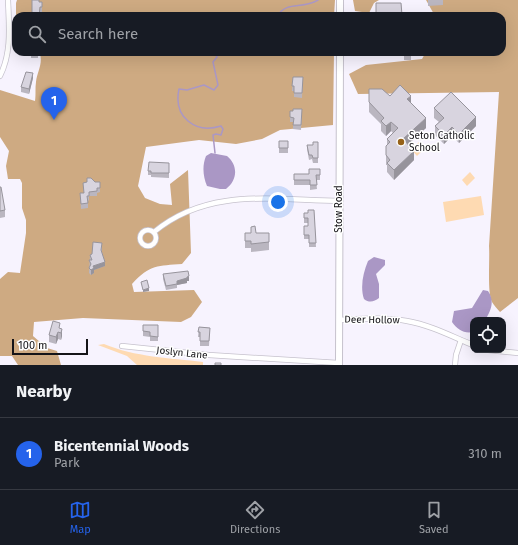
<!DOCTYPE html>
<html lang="en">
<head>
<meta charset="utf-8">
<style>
	:root { --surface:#171b24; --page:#242831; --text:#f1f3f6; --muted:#9ea1a6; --line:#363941; --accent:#2563eb }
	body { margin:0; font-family:"Fira Sans",sans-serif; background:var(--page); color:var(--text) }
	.controls { position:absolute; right:12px; bottom:12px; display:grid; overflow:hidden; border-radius:8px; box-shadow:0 4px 16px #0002 }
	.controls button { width:36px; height:36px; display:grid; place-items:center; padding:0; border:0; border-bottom:1px solid var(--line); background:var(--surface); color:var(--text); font:20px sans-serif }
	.scale { position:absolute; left:12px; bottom:10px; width:76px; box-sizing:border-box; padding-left:4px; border:2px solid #151418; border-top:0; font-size:11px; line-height:14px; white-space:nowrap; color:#151418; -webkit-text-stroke:3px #fff; paint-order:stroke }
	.you { position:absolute; left:278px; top:202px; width:14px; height:14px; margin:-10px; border:3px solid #fff; border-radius:50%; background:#1a73e8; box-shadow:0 0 0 6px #1a73e833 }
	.badge { display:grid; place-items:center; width:26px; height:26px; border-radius:50%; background:var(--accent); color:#fff; font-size:13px; font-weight:700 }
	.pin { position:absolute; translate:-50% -33px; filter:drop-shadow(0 1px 2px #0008) }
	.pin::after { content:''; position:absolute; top:21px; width:14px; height:12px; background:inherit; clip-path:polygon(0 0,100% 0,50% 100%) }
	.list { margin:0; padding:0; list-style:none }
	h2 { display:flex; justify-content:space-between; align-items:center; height:52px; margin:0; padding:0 16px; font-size:17px }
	h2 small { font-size:13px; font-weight:400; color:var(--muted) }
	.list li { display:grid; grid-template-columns:26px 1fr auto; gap:12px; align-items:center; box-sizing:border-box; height:72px; padding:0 16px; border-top:1px solid var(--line) }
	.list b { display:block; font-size:15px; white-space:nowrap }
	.list p { margin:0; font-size:13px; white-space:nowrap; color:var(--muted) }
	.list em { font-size:13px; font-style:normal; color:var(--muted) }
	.icon { flex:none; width:22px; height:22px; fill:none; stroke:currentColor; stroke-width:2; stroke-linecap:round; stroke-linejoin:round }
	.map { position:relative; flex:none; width:518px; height:365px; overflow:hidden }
	.search { position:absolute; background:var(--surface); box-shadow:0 4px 16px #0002; left:12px; right:12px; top:12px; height:44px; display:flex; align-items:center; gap:10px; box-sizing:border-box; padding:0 14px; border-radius:12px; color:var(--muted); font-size:15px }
	.sheet { height:124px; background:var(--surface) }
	nav { display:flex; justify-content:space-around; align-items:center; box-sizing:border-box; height:56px; border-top:1px solid var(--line); background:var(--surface); font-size:11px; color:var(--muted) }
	nav a { display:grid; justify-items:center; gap:2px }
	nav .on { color:var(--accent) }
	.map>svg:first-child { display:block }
	.green { fill:#fedab2 }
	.forest { fill:#ceaa82 }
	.water { fill:#aa97c5 }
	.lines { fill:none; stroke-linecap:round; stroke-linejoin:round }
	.stream { stroke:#aa97c5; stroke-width:1.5 }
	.street-casing { stroke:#c6c2cd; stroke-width:6 }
	.secondary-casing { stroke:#c6c2cd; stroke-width:8 }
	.street { stroke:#fff; stroke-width:4.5 }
	.secondary { stroke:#fff; stroke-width:6 }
	.wall { fill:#bab6c0 }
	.shaded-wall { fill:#97949c }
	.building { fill:#d8d4df; stroke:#97949c }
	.poi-dot { fill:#966218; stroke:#fff; stroke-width:1.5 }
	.labels { text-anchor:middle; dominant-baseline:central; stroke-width:3; stroke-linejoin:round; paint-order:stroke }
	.poi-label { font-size:10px; fill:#151418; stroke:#fff; text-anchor:start }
	.street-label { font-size:10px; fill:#151418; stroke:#fff }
</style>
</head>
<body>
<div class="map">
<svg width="518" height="365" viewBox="0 0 518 365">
	<rect width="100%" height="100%" fill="#f7f3fe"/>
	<!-- green -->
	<path class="green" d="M 419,142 L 425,148 L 417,156 L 411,149 Z
		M 470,172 L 475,178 L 467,186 L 462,180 Z
		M 481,196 L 484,215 L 446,222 L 443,202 Z
		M 104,344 C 135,357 170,358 203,362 L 203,365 L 137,365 L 127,356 L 98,345 Z"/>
	<!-- forest -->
	<path class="forest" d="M 17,0 L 335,0 L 334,16 L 16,16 L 16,25 L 16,3 Z
		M 353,0 L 379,0 L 374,3 L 369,13 L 355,11 Z
		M 426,0 L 518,0 L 518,298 L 500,312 C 497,309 494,305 492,302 C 487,293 490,259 489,246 L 499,92 L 358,94 L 349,74 L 366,65 L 422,59 L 426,52 L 502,52 L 502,16 L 435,16 Z
		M 37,52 L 334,52 L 333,125 L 280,130 L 262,139 L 236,144 L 199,140 L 146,147 L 138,186 L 145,198 L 160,204 L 172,205 L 170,184 L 188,170 L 191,253 L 182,264 C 158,266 150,264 132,284 L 134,292 L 194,290 L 202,302 L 191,317 L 181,322 L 83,318 L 34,322 L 33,336 L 47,348 L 57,351 L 61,365 L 18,365 L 12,356 L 0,356 L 0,279 L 8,272 L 20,273 L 26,233 L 26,220 L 22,208 L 22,183 L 20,179 L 8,179 L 6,166 L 9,151 L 0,137 L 0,90 L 35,101 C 36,94 35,88 36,82 C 37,72 43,64 40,54 Z"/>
	<!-- water -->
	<path class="water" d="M 211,153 L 227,156 C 238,165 238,180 226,189 L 220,189 L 207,186 C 203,176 202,166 206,156 Z
		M 374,257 L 385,260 L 385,265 L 376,274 L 379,284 L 379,298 C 374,302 369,303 364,299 C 360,287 363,273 368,261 Z
		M 483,290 L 488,291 C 495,301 491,311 485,320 L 473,320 L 473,332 C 464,334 457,329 452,322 L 454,311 L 472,308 Z"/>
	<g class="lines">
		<!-- stream -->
		<path class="stream" d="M 257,16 L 262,13 L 268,16
			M 277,16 C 288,0 301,10 318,0
			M 214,52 L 217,57 L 213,62 L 218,85 L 214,90 L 204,85 L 187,90 L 179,89 C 173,117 195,134 221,126 L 223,129 L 221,135 L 216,134 L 213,135 L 215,153"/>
		<defs>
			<path id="street" d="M 0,76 C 12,52 9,26 8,0
				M140 238a8 8 0 1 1 16 0a8 8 0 1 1-16 0Z
				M 154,232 C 208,187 274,200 339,201
				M 339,320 C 361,319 384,317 407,321 C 430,325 451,336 473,345
				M 122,346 L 209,355 L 339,363
				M 488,350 L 518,353
				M 455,365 L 456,355 L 461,340"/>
			<path id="secondary" d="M 340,16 L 340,0
				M 339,365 L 340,52"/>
		</defs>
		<!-- street casing -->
		<use href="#street" class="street-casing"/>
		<!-- secondary casing -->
		<use href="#secondary" class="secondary-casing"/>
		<!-- street -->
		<use href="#street" class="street"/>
		<!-- secondary -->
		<use href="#secondary" class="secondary"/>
	</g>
	<!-- wall -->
	<path class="wall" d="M 428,0 L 443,0 L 443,5 L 428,6 Z
		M 40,2 L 42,2 L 42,12 L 40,12 Z
		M 376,3 L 401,3 L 402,16 L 376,16 Z
		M 31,52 L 38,52 L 38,58 L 31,58 Z
		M 404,52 L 411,55 L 411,60 L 404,60 Z
		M 293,77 L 303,77 L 302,98 L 294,97 L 294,91 L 292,91 Z
		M 33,78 L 29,94 L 21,92 L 21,87 Z
		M 369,89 L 411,103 L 426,128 L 408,144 L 414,160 L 394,180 L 387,172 L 387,165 L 386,165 L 386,146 L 387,145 L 387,139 L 393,133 L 391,131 L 386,136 L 381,131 L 381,124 L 369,112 Z
		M 434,108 L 476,126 L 459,143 L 452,136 L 444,144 L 435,135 L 435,126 L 439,122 L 434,118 Z
		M 290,111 L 302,114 L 301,130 L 293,129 L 293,122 L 290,122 Z
		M 279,141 L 288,141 L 288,153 L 279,153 Z
		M 318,142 L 318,163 L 313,163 L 312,159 L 309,160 L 307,149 L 307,145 L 313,145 Z
		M 169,163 L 169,178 L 151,177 L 151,175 L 148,175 L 148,171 Z
		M 320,169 L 320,180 L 316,180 L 317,189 L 310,190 L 310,185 L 294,185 L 294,174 L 309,174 Z
		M 87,178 L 100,188 L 100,192 L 97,193 L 97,196 L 89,196 L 89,200 L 88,201 L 88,208 L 81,209 L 80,193 L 84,193 L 83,183 L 87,182 Z
		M 0,187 L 5,210 L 5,217 L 0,218 Z
		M 314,210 L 316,247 L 309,247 L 309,239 L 304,239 L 304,226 L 308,226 L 308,223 L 304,223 L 304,213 L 308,213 Z
		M 245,233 L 269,233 L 269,250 L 251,252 L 251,248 L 245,248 Z
		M 102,247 L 102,252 L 105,266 L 94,270 L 94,273 L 91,275 L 89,273 L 90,255 Z
		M 163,274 L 189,281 L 187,281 L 187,283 L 177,285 L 177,288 L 166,290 L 163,279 Z
		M 199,327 L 210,328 L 209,346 L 200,346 L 200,337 L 198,337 Z
		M 60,329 L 62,336 L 61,340 L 58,339 L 56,344 L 49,342 L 49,335 Z
		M 158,330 L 158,341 L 150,341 L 150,337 L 143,336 L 143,331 Z"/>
	<!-- shaded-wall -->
	<path class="shaded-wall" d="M 33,73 L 33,78 L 29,94 L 29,89 Z
		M 411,96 L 411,105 L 407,99 Z
		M 476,117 L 476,126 L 459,143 L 459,134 Z
		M 426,118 L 426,128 L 403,149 L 403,139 Z
		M 391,122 L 391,131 L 386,136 L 386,126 Z
		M 452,127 L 452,136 L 444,144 L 444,135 Z
		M 414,151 L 414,160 L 394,180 L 394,170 Z
		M 105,262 L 105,266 L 94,270 L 94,273 L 91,275 L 91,270 L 93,266 Z
		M 189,276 L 189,281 L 187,281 L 187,283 L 177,285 L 177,281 Z
		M 149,288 L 149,291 L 143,292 L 143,290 Z
		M 62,329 L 62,336 L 61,340 L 61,333 Z
		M 58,332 L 58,339 L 56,344 L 56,337 Z"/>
	<!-- building -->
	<path class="building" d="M 32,0 L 39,0 L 39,2 L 42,2 L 42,7 L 40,7 L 39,16 L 32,16 Z
		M 376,3 L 401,3 L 402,15 L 394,15 L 394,13 L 383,13 L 383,16 L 378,16 L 378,13 L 376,13 Z
		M 31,52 L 38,52 L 38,53 L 31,53 Z
		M 404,52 L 411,52 L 411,55 L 404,55 Z
		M 26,72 L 33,73 L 29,89 L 21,87 Z
		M 293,77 L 303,77 L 302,93 L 294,93 L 294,86 L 292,86 Z
		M 400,85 L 411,96 L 407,99 L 426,118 L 403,139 L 414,151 L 394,170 L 387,163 L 390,160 L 386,155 L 386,146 L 390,142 L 387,139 L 398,128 L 391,122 L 386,126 L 381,121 L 384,118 L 369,102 L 369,89 L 382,89 L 390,96 Z
		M 451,92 L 476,117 L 459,134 L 452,127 L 444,135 L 435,126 L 444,118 L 434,108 Z
		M 293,109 L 302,109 L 301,125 L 293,125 L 294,118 L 290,117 L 290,111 L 293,111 Z
		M 279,141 L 288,141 L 288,148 L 279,148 Z
		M 313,142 L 318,142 L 318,158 L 313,158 L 312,155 L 309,155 L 307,145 L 313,145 Z
		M 149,162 L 169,163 L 169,173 L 151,173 L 151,171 L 148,171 Z
		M 309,169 L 320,169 L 320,175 L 316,175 L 317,185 L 310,185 L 310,180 L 294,180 L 294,174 L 309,174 Z
		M 87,178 L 91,178 L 95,182 L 100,182 L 100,188 L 97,188 L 97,191 L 89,192 L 89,196 L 87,196 L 88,203 L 81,204 L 80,193 L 84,193 L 83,183 L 87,182 Z
		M 0,187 L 1,187 L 5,210 L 0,211 Z
		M 308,210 L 314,210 L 316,243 L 309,243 L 309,235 L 304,235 L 304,226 L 308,226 L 308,218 L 304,218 L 304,213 L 308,213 Z
		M 255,226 L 256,233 L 269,233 L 269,242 L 251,244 L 251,241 L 245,241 L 245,233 L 251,233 L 251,227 Z
		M 93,242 L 102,243 L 101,250 L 105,262 L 93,266 L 94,268 L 91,270 L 89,268 L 91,264 L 89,260 L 92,260 L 90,255 L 92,254 Z
		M 188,271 L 189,276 L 187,277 L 187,278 L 177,281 L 177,284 L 166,286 L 163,274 Z
		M 147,280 L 149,288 L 143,290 L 141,282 Z
		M 53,321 L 60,323 L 59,328 L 62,329 L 61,333 L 58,332 L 56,337 L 49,335 Z
		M 143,325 L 158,325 L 158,337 L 150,336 L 150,332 L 143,331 Z
		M 199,327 L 210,328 L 209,341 L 200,341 L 200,332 L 198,332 Z
		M 215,363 L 221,363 L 221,365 L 215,365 Z"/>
	<!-- markers -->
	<circle class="poi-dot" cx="401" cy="142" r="4"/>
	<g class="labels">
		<!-- poi labels -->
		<g class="poi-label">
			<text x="409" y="136">Seton Catholic<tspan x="409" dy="12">School</tspan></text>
		</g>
		<!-- street labels -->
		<g class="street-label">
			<text transform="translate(339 209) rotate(-90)">Stow Road</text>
			<text transform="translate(372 320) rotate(1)">Deer Hollow</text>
			<text transform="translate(182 353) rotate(6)">Joslyn Lane</text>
		</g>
	</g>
</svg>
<div class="controls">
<button><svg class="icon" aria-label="locate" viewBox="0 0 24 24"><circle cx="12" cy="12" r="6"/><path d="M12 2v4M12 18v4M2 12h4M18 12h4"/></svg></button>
</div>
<div class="scale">100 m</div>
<div class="you"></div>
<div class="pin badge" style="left:54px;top:120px">1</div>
<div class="search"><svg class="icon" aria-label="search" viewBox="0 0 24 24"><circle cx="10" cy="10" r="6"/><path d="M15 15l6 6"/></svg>Search here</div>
</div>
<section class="sheet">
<h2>Nearby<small></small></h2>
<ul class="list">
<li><span class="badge">1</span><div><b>Bicentennial Woods</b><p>Park</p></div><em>310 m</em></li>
</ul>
</section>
<nav>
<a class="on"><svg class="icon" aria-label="map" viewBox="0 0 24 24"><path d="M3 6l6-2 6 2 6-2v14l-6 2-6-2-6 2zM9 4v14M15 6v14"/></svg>Map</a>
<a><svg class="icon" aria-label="directions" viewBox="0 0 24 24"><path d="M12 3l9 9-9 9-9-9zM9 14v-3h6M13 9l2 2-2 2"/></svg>Directions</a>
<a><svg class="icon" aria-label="saved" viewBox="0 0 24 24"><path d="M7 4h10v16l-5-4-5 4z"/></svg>Saved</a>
</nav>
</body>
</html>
